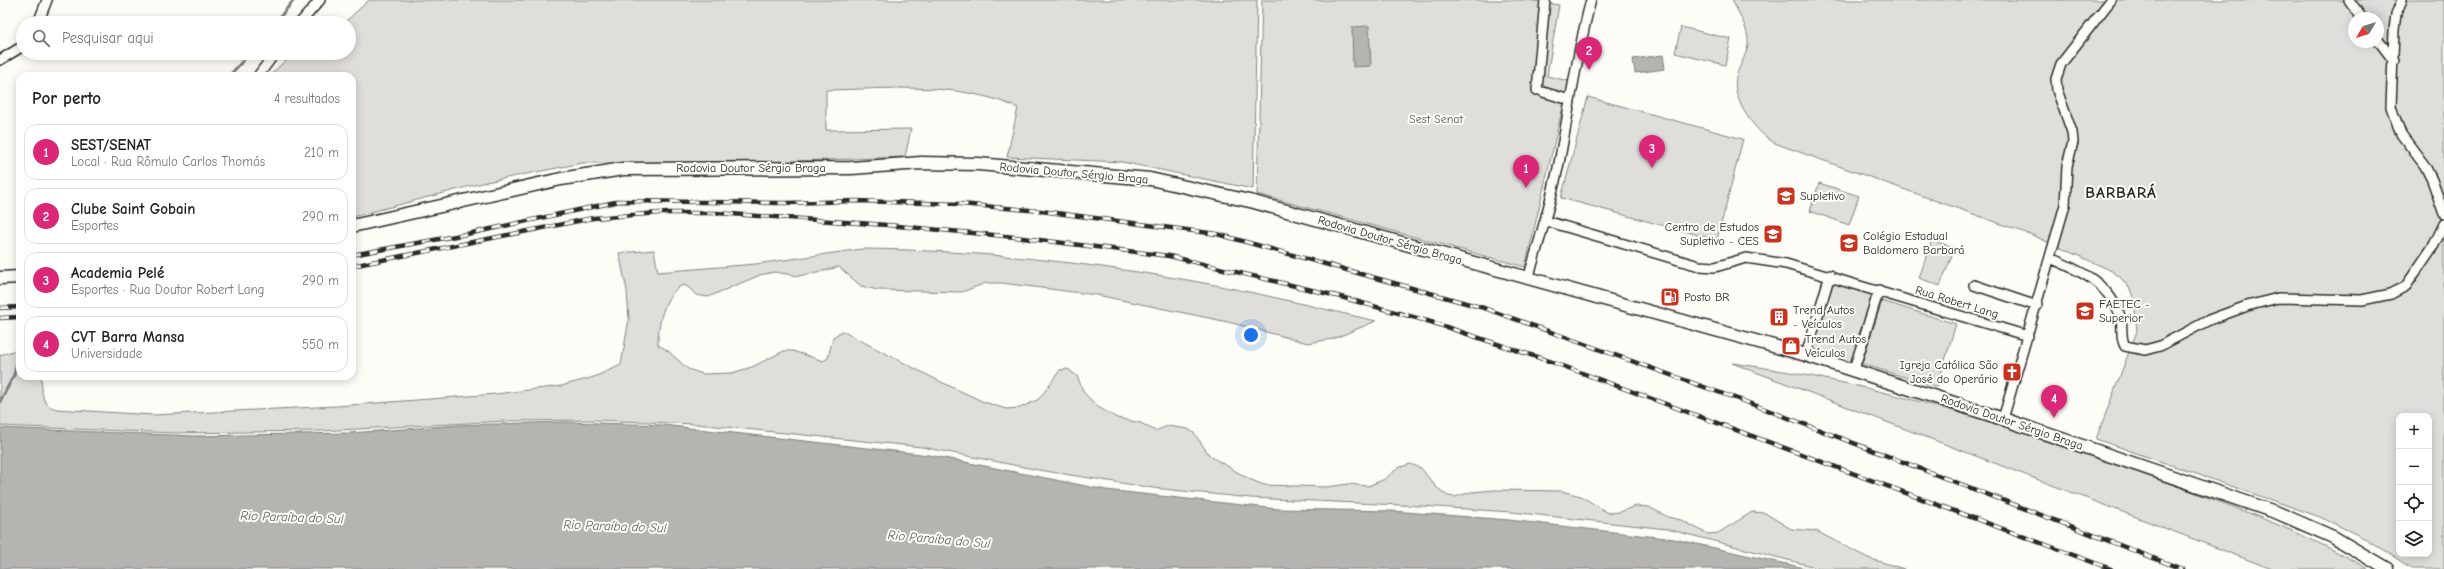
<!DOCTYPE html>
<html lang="pt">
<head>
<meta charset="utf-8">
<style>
	:root { --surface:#fff; --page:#f6f6f6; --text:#222; --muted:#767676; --line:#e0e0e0; --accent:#db2777 }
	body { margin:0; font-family:"Comic Neue",sans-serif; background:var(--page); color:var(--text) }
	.controls { position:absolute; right:12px; bottom:12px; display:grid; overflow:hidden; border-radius:8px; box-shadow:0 2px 10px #0003 }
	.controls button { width:36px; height:36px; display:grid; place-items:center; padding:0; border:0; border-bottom:1px solid var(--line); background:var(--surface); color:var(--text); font:20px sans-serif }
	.compass { position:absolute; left:2348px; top:12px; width:36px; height:36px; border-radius:50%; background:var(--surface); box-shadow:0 2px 10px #0003; rotate:232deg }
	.you { position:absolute; left:1251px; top:335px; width:14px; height:14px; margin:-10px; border:3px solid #fff; border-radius:50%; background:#1a73e8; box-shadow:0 0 0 6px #1a73e833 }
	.badge { display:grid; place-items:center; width:26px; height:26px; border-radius:50%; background:var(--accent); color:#fff; font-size:13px; font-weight:700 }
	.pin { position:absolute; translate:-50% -33px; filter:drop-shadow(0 1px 2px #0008) }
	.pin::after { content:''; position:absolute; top:21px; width:14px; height:12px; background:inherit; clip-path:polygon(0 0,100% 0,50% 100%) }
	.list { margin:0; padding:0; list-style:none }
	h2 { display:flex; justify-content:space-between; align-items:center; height:52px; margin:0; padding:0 16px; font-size:17px }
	h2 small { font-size:13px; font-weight:400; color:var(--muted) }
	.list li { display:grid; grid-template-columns:26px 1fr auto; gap:12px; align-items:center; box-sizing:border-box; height:56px; margin:0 8px 8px; padding:0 8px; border:1px solid var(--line); border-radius:12px }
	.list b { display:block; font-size:15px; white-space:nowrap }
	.list p { margin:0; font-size:13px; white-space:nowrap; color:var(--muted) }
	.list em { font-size:13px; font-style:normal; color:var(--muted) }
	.icon { flex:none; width:22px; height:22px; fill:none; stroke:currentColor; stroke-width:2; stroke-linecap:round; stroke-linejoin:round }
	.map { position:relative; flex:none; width:2444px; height:569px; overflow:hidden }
	.search { position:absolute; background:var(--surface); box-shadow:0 2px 10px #0003; left:16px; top:16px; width:340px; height:44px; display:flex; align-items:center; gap:10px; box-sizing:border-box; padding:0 14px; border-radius:22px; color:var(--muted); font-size:15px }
	.panel { position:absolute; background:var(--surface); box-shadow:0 2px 10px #0003; left:16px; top:72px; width:340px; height:308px; border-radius:12px }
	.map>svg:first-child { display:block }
	.green { fill:#dfdeda; stroke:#858482; fill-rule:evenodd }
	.water { fill:#b5b4b1; stroke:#7e7d7b }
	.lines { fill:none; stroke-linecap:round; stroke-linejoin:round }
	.stream { stroke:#7e7d7b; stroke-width:3 }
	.minor-casing { stroke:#2b2b2b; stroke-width:12 }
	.secondary-casing { stroke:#2b2b2b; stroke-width:15 }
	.minor { stroke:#fdfcf7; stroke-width:9 }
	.secondary { stroke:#fdfcf7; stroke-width:12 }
	.rail-casing { stroke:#2b2b2b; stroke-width:4.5 }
	.rail { stroke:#fdfcf7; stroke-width:3; stroke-dasharray:9; stroke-linecap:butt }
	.labels { text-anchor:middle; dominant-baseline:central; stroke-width:4; stroke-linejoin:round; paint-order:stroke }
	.park-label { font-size:12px; fill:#585857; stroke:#fdfcf7 }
	.street-label { font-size:12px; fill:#2b2b2b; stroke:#fdfcf7 }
	.poi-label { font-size:12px; fill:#2b2b2b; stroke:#fdfcf7; text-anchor:start }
	.water-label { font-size:13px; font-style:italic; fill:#5b5b5a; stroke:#fdfcf7 }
	.district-label { font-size:16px; font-weight:bold; letter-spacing:1px; fill:#2b2b2b; stroke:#fdfcf7 }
</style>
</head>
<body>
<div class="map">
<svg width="2444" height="569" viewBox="0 0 2444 569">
	<rect width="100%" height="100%" fill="#fdfcf7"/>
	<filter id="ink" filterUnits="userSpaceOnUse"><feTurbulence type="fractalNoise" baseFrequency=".025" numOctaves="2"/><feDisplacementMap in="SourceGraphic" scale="8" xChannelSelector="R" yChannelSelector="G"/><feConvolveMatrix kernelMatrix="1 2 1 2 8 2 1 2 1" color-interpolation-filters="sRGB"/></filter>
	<g filter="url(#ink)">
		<!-- green -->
		<path class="green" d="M 369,0 L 1257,0 L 1253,189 L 1122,162 L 1007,157 L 1018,108 C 959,81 890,89 826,90 L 826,130 L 911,129 L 905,157 L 771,162 L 582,163 L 486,182 L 352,217 L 352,76 L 270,76 C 295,46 313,53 349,53 L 349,23 L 344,23 Z
			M 1262,0 L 1527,0 L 1559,5 L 1547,76 L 1569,81 L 1525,267 L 1257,194 Z
			M 1732,0 L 2444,0 L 2444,569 L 2413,569 L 2366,539 L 2320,517 L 2096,439 L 2137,331 L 2134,300 L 2130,289 L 2120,277 L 2110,270 L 2032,235 L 1777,144 C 1757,135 1731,100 1736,77 C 1739,65 1749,52 1748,40 C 1747,26 1738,12 1732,0 ZM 2354,18 L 2378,18 L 2378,42 L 2354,42 ZM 2399,416 L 2429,416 L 2429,554 L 2399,554 Z
			M 1681,27 L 1731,39 L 1725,65 L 1675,53 Z
			M 1588,97 L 1743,139 L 1717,240 L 1561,198 Z
			M 1819,183 L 1859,196 L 1849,225 L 1810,211 Z
			M 1932,240 L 1955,248 L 1940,286 L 1919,278 Z
			M 862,249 C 963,250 1063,260 1163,276 C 1235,287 1306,305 1376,321 L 1333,339 L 1308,343 L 1228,322 L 1097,295 L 1002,283 L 986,283 L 962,292 L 878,290 L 861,286 L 839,267 L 799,276 L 774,272 L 760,275 L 708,297 L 696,295 L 688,287 L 683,285 C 663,294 658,326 658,345 L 667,350 L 688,369 L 703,374 L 732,373 L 752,367 L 784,351 L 793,351 L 823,361 L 828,358 L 833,337 L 842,331 L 939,381 L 984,402 L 1006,409 L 1020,408 L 1039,399 L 1060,370 L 1068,369 L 1077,376 L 1084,393 L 1098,407 L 1117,418 L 1141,423 L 1155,431 L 1168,426 L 1188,429 L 1194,433 L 1210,456 L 1249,479 L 1264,485 L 1327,487 L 1348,484 L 1368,486 L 1385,479 L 1398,468 L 1410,464 L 1421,468 L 1436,487 L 1448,496 L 1455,497 L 1471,492 L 1495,490 L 1561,491 L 1581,496 L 1608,513 L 1620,512 L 1635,506 L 1649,507 L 1668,517 L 1681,520 L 1708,534 L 1718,533 L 1752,512 L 1765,513 L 1791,529 L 1816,531 L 1868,558 L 1904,569 L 1823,569 L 1667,529 L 1511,512 L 1421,506 L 1251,498 L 1153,488 L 1039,470 L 922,447 L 696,424 L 595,420 L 505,421 L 320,431 L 175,433 L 0,426 L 0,355 L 20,349 L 20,376 L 41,376 C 43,390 39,404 56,409 L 153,415 L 337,406 L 496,394 L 561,386 L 594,377 L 621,365 L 629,319 L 627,291 L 619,253 L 654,250 L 658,272 L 756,264 Z
			M 1833,280 L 1873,295 L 1852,364 L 1813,349 Z
			M 1882,301 L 1956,324 L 1937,387 L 1862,364 Z
			M 1732,363 C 1880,383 2021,429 2160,480 C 2231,506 2303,531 2368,569 L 2272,569 Z"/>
		<!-- water -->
		<path class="water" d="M 1369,26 L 1371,66 L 1353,67 L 1352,27 Z
			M 1663,55 L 1665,69 L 1635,73 L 1633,59 Z
			M 566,422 L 663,425 L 929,455 L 1106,490 L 1278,509 L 1392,511 L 1509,520 L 1674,539 L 1809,569 L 0,569 L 0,428 L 194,436 L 349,433 L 460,425 Z"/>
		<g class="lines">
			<!-- stream -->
			<path class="stream" d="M 275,23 L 294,0
				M 229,76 L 250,53
				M 0,402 L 14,375 L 20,353"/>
			<defs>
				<path id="minor" d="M 2349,0 L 2362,18
					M 2402,0 L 2396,14 L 2394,30 L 2391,107 L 2401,134 L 2425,166 L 2432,180 L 2444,214
					M 38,23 L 47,0
					M 300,23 L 320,0
					M 2378,40 L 2394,61
					M 0,60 L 23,46
					M 258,76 L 275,53
					M 1537,90 L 1545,0
					M 1543,92 L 1570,100
					M 1546,221 L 1699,266 L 1715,267 L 1746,258 L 1786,264 L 2028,336
					M 2050,258 C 2081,271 2110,283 2121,319 C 2123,328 2120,338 2125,346 L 2145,350 L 2160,346 L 2209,320 L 2247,306 L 2278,298 L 2362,300 L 2391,294 L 2406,286 L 2434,245 L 2444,224
					M 1528,279 C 1540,239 1552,199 1560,158 C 1570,105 1577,52 1591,0
					M 1974,285 L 2037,306
					M 1806,355 L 1830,275
					M 1854,369 L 1879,290
					M 2003,419 L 2065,205 L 2067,166 L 2073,142 L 2072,132 L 2057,90 L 2056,79 L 2061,64 L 2111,0"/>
				<path id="secondary" d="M 352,226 L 561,179 L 623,169 L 851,168 L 921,163 L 978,164 L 1150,179 L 1254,202 L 1806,355 L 2003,419 L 2278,513 L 2333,537 L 2387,569
					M 0,278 L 20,277"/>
			</defs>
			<!-- minor casing -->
			<use href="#minor" class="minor-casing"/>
			<!-- secondary casing -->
			<use href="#secondary" class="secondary-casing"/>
			<!-- minor -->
			<use href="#minor" class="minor"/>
			<!-- secondary -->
			<use href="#secondary" class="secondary"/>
			<defs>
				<path id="rail" d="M 352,255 L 472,233 L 620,201 L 786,203 L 856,201 L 960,204 L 1041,211 L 1217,234 L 1484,308 L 1757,406 L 2182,569
					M 352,266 L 593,218 L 660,213 L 717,213 L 887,225 L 1015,237 L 1169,256 L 1337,296 L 1431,322 L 1555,363 L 2111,569
					M 0,308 L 20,307
					M 0,318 L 20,317"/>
			</defs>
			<!-- rail casing -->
			<use href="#rail" class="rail-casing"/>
			<!-- rail -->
			<use href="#rail" class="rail"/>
		</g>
	</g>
	<!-- icons -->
	<defs>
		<symbol id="school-square" viewBox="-11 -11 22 22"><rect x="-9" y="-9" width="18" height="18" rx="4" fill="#c8321e" stroke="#fdfcf7"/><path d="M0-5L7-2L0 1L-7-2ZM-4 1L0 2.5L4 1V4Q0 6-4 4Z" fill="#fff"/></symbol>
		<symbol id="fuel-square" viewBox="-11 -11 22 22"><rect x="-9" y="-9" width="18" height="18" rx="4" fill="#c8321e" stroke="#fdfcf7"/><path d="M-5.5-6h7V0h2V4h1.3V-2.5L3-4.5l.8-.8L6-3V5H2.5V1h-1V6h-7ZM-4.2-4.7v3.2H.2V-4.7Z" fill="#fff"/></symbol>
		<symbol id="university-square" viewBox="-11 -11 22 22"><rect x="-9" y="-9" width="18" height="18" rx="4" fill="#c8321e" stroke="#fdfcf7"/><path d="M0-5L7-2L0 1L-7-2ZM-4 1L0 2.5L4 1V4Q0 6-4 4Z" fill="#fff"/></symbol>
		<symbol id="building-square" viewBox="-11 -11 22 22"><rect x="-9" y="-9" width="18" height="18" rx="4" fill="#c8321e" stroke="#fdfcf7"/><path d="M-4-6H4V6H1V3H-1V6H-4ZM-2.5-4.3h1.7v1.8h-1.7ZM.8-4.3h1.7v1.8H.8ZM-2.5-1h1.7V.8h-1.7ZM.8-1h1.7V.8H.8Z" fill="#fff"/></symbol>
		<symbol id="shop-square" viewBox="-11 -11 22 22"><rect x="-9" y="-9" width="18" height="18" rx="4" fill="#c8321e" stroke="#fdfcf7"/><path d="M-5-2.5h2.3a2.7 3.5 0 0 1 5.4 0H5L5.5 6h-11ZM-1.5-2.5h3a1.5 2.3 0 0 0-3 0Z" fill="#fff"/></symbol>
		<symbol id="church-square" viewBox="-11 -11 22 22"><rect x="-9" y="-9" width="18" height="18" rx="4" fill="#c8321e" stroke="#fdfcf7"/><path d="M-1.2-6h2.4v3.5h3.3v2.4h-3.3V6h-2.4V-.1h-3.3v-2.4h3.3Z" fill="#fff"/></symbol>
	</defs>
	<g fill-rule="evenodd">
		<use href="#school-square" x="1775" y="185" width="22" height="22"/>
		<use href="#school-square" x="1762" y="223" width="22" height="22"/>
		<use href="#school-square" x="1838" y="232" width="22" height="22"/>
		<use href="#fuel-square" x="1659" y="286" width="22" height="22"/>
		<use href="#university-square" x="2074" y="300" width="22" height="22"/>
		<use href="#building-square" x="1768" y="306" width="22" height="22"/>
		<use href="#shop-square" x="1780" y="335" width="22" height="22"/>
		<use href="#church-square" x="2001" y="361" width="22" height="22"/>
	</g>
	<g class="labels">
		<!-- park labels -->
		<g class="park-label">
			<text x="1436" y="119">Sest Senat</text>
		</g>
		<!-- street labels -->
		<g class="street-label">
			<text x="751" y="168">Rodovia Doutor Sérgio Braga</text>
			<text transform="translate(1074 173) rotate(5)">Rodovia Doutor Sérgio Braga</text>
			<text transform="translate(1390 240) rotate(16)">Rodovia Doutor Sérgio Braga</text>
			<text transform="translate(1957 302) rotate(17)">Rua Robert Lang</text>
			<text transform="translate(2012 422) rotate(19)">Rodovia Doutor Sérgio Braga</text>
		</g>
		<!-- poi labels -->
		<g class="poi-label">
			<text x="1800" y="196">Supletivo</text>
			<text x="1759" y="227" text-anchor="end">Centro de Estudos<tspan x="1759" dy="14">Supletivo - CES</tspan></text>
			<text x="1863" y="236">Colégio Estadual<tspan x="1863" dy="14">Baldomero Barbará</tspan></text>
			<text x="1684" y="297">Posto BR</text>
			<text x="2099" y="304">FAETEC -<tspan x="2099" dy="14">Superior</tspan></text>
			<text x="1793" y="310">Trend Autos<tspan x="1793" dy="14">- Veículos</tspan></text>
			<text x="1805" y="339">Trend Autos<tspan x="1805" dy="14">Veículos</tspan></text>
			<text x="1998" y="365" text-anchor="end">Igreja Católica São<tspan x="1998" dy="14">José do Operário</tspan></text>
		</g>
		<!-- water labels -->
		<g class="water-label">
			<text transform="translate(292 517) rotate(2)">Rio Paraíba do Sul</text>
			<text transform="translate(615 526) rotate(2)">Rio Paraíba do Sul</text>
			<text transform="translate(939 539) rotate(5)">Rio Paraíba do Sul</text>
		</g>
		<!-- district labels -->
		<g class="district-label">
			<text x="2121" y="193">BARBARÁ</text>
		</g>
	</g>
</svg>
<div class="controls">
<button>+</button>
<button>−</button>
<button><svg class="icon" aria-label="locate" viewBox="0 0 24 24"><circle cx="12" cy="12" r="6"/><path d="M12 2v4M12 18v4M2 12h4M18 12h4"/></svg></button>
<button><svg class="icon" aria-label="layers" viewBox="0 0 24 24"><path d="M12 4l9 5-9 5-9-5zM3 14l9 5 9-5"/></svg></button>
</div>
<svg class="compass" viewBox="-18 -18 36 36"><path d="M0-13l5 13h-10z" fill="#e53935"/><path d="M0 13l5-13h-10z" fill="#767676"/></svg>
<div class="you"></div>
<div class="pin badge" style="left:1526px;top:188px">1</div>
<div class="pin badge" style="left:1589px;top:70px">2</div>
<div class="pin badge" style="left:1652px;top:168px">3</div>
<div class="pin badge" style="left:2054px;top:418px">4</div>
<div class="search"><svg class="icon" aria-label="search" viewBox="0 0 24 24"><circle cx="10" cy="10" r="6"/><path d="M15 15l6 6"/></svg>Pesquisar aqui</div>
<section class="panel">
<h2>Por perto<small>4 resultados</small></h2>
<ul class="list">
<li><span class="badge">1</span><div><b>SEST/SENAT</b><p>Local · Rua Rômulo Carlos Thomás</p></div><em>210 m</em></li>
<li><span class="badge">2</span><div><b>Clube Saint Gobain</b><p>Esportes</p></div><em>290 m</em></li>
<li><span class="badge">3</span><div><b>Academia Pelé</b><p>Esportes · Rua Doutor Robert Lang</p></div><em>290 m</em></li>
<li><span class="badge">4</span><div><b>CVT Barra Mansa</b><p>Universidade</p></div><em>550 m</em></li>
</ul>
</section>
</div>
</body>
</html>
